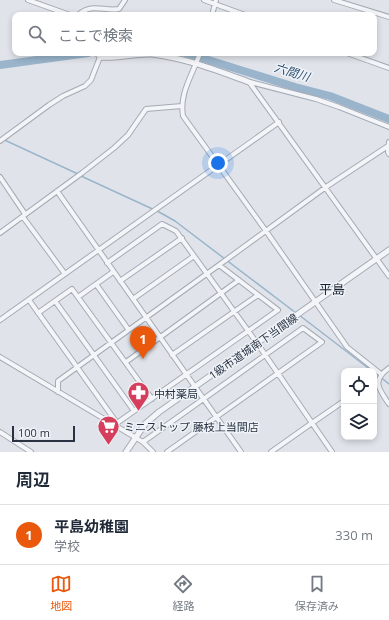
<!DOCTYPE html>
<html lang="ja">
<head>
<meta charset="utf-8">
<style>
	:root { --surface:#fff; --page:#f2f2f3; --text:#1f2937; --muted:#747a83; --line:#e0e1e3; --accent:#ea580c }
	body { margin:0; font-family:"Open Sans","Noto Sans JP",sans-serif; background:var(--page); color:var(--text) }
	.controls { position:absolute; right:12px; bottom:12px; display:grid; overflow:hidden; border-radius:8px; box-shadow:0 2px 6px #0003 }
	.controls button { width:36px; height:36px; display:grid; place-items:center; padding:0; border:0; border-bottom:1px solid var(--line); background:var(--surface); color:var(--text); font:20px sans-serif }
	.scale { position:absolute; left:12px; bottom:10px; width:63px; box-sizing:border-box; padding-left:4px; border:2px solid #283242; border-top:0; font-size:11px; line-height:14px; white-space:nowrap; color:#283242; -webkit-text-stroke:3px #eff3f7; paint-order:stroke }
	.you { position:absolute; left:218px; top:163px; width:14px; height:14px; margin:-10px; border:3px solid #fff; border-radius:50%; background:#1a73e8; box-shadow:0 0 0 6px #1a73e833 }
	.badge { display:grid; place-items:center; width:26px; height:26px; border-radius:50%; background:var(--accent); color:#fff; font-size:13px; font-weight:700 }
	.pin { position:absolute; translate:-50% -33px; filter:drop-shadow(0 1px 2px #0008) }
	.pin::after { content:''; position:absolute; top:21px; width:14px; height:12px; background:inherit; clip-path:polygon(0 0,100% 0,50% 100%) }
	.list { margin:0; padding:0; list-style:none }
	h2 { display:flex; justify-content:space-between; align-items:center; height:52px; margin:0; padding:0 16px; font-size:17px }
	h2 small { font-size:13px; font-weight:400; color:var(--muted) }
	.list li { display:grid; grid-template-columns:26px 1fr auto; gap:12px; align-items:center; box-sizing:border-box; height:60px; padding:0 16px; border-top:1px solid var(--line) }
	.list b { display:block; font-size:15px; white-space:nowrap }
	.list p { margin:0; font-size:13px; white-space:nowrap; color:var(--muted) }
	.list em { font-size:13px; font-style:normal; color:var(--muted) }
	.icon { flex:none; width:22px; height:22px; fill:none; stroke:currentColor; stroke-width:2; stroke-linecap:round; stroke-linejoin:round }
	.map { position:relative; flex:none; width:389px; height:452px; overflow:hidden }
	.search { position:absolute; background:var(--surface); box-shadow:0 2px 6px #0003; left:12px; right:12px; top:12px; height:44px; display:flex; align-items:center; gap:10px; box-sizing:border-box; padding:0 14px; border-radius:8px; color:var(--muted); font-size:15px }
	.sheet { height:112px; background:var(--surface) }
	nav { display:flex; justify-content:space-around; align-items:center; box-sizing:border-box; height:56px; border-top:1px solid var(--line); background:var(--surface); font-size:11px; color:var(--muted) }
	nav a { display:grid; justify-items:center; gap:2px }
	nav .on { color:var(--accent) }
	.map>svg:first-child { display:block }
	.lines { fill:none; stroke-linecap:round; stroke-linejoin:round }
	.stream { stroke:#99b4cb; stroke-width:1.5 }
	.river { stroke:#99b4cb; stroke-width:8 }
	.minor-casing { stroke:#a5abb4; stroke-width:6 }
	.tertiary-casing { stroke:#a5abb4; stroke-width:7 }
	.minor { stroke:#f3f5f8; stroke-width:4 }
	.tertiary { stroke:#f3f5f8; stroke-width:5 }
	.labels { text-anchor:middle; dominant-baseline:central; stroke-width:3; stroke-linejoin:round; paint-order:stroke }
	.street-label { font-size:11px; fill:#283242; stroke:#eff3f7 }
	.poi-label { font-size:11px; fill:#283242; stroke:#eff3f7; text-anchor:start }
	.water-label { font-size:12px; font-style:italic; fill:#305378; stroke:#eff3f7 }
	.quarter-label { font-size:13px; fill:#1a2332; stroke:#eff3f7 }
</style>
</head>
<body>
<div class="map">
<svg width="389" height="452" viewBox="0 0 389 452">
	<rect width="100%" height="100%" fill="#e0e4ea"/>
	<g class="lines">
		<!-- stream -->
		<path class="stream" d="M 0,138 L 78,174
			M 81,176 L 159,212 L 175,221 L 296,313
			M 299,315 L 372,371
			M 374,372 L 389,384"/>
		<!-- river -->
		<path class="river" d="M 186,53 L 295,87 L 330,96 L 389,119
			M 0,65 L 88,53"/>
		<defs>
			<path id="minor" d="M 28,0 L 70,15
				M 204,0 L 245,15
				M 334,0 L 389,17
				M 78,15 C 92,2 104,12 119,9 L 125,0
				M 212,15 L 216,0
				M 200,53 C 193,74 179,93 183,116 L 266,231 L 347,347 L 381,374
				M 347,53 L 389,68
				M 249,82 L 389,276
				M 250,82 L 316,99 L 339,107 L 389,127
				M 0,141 L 49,105 L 63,96 L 85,86 L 91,80 L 100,57 L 96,53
				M 389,142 L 388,152 L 389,154
				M 0,177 L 25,214
				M 57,191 L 241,452
				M 23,217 L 65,274
				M 0,233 L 82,173 L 114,148 L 128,135 L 146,109 L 182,106
				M 107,263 L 162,224 L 176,231 L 257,343 L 312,423 L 271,452
				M 219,265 L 326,187 L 388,146
				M 120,281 L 182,238
				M 96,284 L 128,329
				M 78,297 L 113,272
				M 133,299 L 194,256
				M 29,300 L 117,423 L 116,425
				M 55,301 L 134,411
				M 38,313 L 72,289 L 152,399
				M 0,320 L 279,122
				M 172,355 L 258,295
				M 0,357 L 143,442 L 153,452
				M 126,362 L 239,280
				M 389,368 C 371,381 379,389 389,404
				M 58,392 L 58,381 L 219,265 L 278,310 L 117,423
				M 0,432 L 31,452
				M 143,442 L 303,328 L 322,342 L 167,452
				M 332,452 L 312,423 L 344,401"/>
			<path id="tertiary" d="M 100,57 C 115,59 135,53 152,54 C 186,58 218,71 249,82
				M 126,452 L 145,424 L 159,412 L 389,250"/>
		</defs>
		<!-- minor casing -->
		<use href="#minor" class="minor-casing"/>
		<!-- tertiary casing -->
		<use href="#tertiary" class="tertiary-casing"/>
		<!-- minor -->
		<use href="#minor" class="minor"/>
		<!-- tertiary -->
		<use href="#tertiary" class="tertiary"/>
	</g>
	<!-- icons -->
	<defs>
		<symbol id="pharmacy-pin" viewBox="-11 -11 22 30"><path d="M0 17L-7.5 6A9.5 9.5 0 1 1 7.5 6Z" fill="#d53f5c" stroke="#eff3f7"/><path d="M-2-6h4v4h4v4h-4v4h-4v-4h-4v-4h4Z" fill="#fff"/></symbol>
		<symbol id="supermarket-pin" viewBox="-11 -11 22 30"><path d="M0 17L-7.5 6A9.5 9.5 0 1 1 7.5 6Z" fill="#d53f5c" stroke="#eff3f7"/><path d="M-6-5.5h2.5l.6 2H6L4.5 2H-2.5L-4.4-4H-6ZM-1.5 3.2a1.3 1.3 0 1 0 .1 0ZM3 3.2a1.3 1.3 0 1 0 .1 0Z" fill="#fff"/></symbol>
	</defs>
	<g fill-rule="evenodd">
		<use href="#pharmacy-pin" x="126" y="380" width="25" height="34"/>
		<use href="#supermarket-pin" x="96" y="414" width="25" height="34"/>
	</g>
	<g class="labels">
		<!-- street labels -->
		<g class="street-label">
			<text transform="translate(253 346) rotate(-35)">1級市道城南下当間線</text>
		</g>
		<!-- poi labels -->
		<g class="poi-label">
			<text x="154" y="393">中村薬局</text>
			<text x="124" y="426">ミニストップ 藤枝上当間店</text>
		</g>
		<!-- water labels -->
		<g class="water-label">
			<text transform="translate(292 72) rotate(17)">六間川</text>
		</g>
		<!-- quarter labels -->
		<g class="quarter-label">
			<text x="332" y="289">平島</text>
		</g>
	</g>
</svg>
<div class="controls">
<button><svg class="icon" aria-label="locate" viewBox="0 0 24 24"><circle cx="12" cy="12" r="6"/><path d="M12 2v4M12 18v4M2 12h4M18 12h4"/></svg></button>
<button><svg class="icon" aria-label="layers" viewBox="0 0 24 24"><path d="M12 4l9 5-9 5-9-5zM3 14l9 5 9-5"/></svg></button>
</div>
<div class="scale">100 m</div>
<div class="you"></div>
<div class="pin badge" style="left:143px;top:359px">1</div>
<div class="search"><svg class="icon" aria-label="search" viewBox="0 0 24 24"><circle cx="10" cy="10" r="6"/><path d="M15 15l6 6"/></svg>ここで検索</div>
</div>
<section class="sheet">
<h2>周辺<small></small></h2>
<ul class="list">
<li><span class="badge">1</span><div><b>平島幼稚園</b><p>学校</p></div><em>330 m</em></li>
</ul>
</section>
<nav>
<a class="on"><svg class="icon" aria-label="map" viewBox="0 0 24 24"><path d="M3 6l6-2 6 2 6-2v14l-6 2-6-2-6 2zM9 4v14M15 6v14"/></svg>地図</a>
<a><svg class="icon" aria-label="directions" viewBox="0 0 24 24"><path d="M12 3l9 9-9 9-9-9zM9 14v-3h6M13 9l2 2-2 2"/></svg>経路</a>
<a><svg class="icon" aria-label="saved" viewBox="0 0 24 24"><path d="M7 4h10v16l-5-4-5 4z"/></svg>保存済み</a>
</nav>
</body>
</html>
